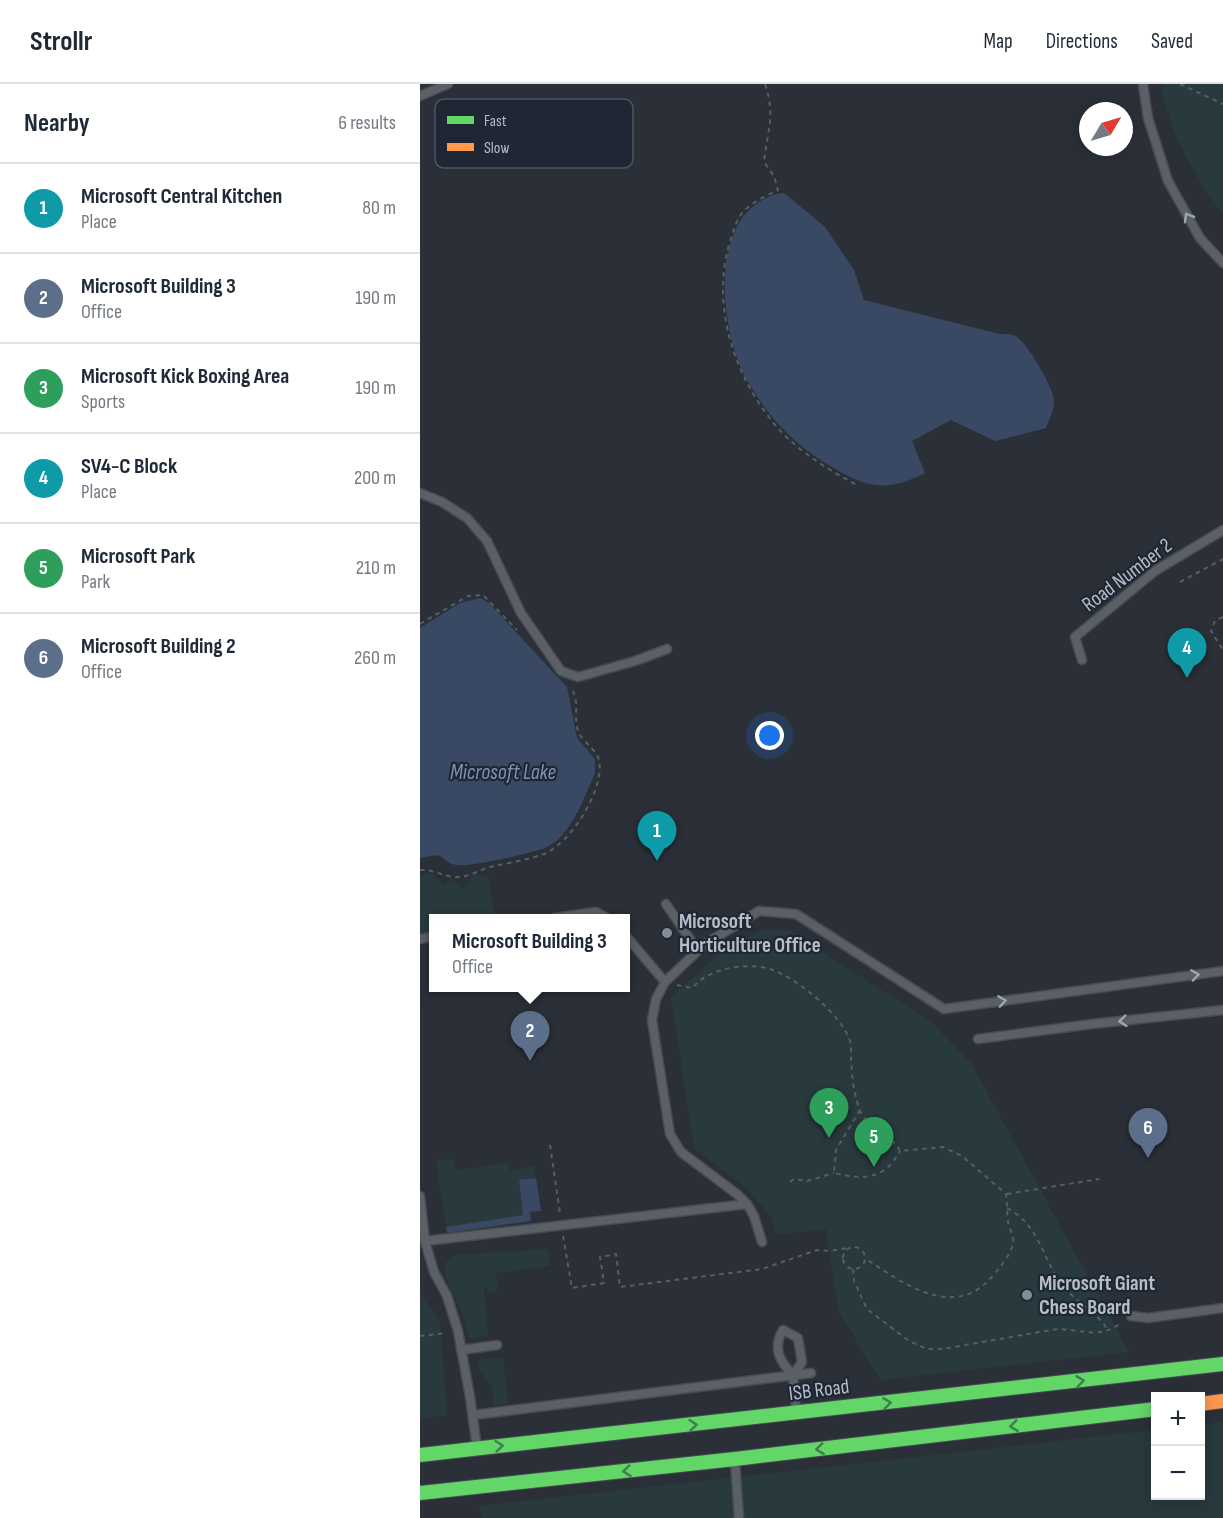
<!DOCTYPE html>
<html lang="en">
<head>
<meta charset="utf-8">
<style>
	:root { --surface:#fff; --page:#f6f6f7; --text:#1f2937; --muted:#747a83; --line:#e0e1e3; --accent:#858c96 }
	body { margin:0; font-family:"Sofia Sans Condensed",sans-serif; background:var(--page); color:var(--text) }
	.controls { position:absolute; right:18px; bottom:18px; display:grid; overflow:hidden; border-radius:0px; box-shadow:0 3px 15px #0003 }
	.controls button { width:54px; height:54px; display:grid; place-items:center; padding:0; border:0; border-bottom:2px solid var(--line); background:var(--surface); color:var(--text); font:30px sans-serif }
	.compass { position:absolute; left:659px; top:18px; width:54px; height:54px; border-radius:50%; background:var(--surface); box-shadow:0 3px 15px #0003; rotate:52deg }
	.you { position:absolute; left:350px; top:652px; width:21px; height:21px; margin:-15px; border:4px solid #fff; border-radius:50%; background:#1a73e8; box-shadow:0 0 0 9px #1a73e833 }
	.badge { display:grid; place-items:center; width:39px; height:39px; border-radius:50%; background:var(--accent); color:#fff; font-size:20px; font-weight:700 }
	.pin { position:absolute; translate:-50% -50px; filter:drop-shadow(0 2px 3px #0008) }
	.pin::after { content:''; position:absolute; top:32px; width:21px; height:18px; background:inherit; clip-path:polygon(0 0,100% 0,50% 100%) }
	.popup { position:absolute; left:9px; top:830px; width:201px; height:78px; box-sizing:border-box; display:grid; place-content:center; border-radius:0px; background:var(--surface); filter:drop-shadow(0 2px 4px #0005); font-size:20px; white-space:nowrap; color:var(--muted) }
	.popup b { font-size:22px; color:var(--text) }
	.popup::after { content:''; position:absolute; left:50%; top:100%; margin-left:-12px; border:12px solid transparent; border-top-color:var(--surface) }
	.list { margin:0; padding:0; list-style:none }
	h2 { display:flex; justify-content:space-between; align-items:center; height:78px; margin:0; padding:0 24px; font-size:26px }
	h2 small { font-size:20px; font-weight:400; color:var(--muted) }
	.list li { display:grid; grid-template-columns:39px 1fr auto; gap:18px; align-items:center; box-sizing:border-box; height:90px; padding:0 24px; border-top:2px solid var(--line) }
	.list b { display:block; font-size:22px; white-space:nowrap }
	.list p { margin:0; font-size:20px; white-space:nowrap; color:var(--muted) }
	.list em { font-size:20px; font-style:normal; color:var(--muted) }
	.map { position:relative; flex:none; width:803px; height:1434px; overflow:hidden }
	header { display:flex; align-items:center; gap:36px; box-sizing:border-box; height:84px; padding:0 30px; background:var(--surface); border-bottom:2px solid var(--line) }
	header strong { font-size:28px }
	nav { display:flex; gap:33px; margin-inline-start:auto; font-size:21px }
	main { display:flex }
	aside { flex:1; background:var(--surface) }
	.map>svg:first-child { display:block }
	.green { fill:#283a3e }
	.water { fill:#3a4963 }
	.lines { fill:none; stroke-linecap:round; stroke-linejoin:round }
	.lane-casing { stroke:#474b51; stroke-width:11 }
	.fast-casing { stroke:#464b52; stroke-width:16 }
	.slow-casing { stroke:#464b52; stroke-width:16 }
	.path { stroke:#585e63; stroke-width:2; stroke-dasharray:4.5 4.5; stroke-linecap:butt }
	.lane { stroke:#5b5f66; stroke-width:8 }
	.fast { stroke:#63d668; stroke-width:14 }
	.slow { stroke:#ff974d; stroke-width:14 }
	.oneway { stroke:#9ea6b0 }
	.oneway2 { stroke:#407e4e }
	.poi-dot { fill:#858c96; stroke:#1e2733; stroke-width:2 }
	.labels { text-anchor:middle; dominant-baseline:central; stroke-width:4.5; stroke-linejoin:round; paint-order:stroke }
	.street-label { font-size:21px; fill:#b5bdc9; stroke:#1e2733 }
	.poi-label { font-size:21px; font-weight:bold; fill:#b5bdc9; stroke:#1e2733; text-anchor:start }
	.water-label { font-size:22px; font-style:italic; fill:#7d92b0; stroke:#1e2733 }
	.key { fill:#1e2733; stroke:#4b5460; stroke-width:1.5 }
	.key-label { font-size:16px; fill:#b5bdc9 }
</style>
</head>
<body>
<header>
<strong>Strollr</strong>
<nav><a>Map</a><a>Directions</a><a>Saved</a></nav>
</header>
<main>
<aside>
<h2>Nearby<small>6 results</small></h2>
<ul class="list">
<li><span class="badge" style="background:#0f9aa8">1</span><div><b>Microsoft Central Kitchen</b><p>Place</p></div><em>80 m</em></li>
<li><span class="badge" style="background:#5c6f8a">2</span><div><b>Microsoft Building 3</b><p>Office</p></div><em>190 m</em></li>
<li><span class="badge" style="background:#2e9e5b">3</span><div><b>Microsoft Kick Boxing Area</b><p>Sports</p></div><em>190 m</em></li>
<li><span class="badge" style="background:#0f9aa8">4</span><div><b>SV4-C Block</b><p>Place</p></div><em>200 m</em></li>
<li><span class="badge" style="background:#2e9e5b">5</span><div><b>Microsoft Park</b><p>Park</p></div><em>210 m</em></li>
<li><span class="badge" style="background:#5c6f8a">6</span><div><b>Microsoft Building 2</b><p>Office</p></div><em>260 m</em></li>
</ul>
</aside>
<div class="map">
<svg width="803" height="1434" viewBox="0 0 803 1434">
	<rect width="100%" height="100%" fill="#2b3038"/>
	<!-- green -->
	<path class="green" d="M 741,0 L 803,0 L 803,130 C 775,92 748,48 741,0 Z
		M 12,789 L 24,801 L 31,795 L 44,804 L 54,790 L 68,793 L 75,834 L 14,834 L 14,848 L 0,850 L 0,791 Z
		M 343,845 L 371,847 L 512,939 L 551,979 L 709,1268 L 460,1296 L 418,1226 L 406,1145 L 356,1151 L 350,1132 L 325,1102 L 274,1065 L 251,913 L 299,870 Z
		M 33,1075 L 35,1086 L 88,1079 L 90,1087 L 114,1081 L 116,1094 L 99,1097 L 104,1131 L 26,1143 L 16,1076 Z
		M 128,1165 L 130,1182 L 76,1189 L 78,1207 L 72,1208 L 67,1206 L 65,1203 L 64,1204 L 68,1251 L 51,1255 C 46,1247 47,1240 44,1232 C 39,1219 26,1201 25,1188 C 24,1185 25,1181 26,1178 L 40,1169 L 52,1170 Z
		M 0,1209 L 20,1239 L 27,1331 L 0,1334 Z
		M 83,1273 L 88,1319 L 74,1321 L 72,1302 L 58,1285 L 57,1278 L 62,1275 Z
		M 803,1338 L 803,1434 L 62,1434 L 59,1422 L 735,1346 L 736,1412 L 780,1412 L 781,1341 Z"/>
	<!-- water -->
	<path class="water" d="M 364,109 L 405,143 L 434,186 L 444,216 L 579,250 C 586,250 591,249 597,253 C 608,261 634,304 634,317 C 634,326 629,336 626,344 L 575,357 L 531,336 L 492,357 L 505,389 C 464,410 445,403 407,380 C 371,358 345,329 325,292 C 302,248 291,154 335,121 C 344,114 352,110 364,109 Z
		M 60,514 L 69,519 L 147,603 L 157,654 L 175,675 L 175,689 C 166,709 158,733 143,750 C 139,756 131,761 125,764 C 112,769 51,783 38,781 C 30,781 25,775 18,771 L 0,774 L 0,544 L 40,519 Z
		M 116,1094 L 121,1127 L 110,1128 L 111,1137 L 27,1149 L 26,1143 L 103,1131 L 99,1096 Z"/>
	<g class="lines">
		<defs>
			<path id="lane" d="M 723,0 L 728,34 L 748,97 L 780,154 L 803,179
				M 0,12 L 28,0
				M 0,409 L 22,418 L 47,434 L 67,457 L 101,529 L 141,587 L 158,593 L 215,577 L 247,565
				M 662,576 L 655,553 L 735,487 L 803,446
				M 246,820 L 278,867
				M 134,834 L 176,828 L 187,834
				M 0,855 L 14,852
				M 245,898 L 285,860 L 339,827 L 376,830 L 524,925 L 803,887
				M 558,955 L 672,940 L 803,926
				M 0,1112 L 5,1157 L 14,1188 L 27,1212 L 38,1247 L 50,1313 L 57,1364
				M 327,1120 L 334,1132 L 342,1158
				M 5,1157 L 327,1120 L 318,1111 L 261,1068 L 250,1050 L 232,936 L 236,915 L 245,898 L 206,852
				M 711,1232 L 728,1234 L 803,1224
				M 363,1246 L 378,1254 L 382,1278 L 373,1291 C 360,1278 352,1264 363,1246 Z
				M 41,1266 L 77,1261
				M 373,1291 L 376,1327
				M 53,1331 L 391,1289
				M 315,1378 L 319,1434"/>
			<path id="fast" d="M 0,1371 L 803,1280
				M 0,1409 L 315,1375 L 736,1325"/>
			<path id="slow" d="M 780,1320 L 803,1317"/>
		</defs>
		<!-- lane casing -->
		<use href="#lane" class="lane-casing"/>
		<!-- fast casing -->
		<use href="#fast" class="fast-casing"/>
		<!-- slow casing -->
		<use href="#slow" class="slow-casing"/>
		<!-- path -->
		<path class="path" d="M 345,0 C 356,32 347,47 344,78 L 354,92 L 358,106 C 346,112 332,118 323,128 C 315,138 313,149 309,161 C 292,222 313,288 352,337 C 374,365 404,383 435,400
			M 760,0 L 803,20
			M 760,498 L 803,475
			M 803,533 L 795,537 L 791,547 L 803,566
			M 0,540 L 48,512 L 63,511 L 97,546
			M 0,786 C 14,785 25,794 40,793 C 50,792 60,786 70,783 C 87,779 107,776 124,770 C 151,759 185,705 179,676 C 177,667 165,659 160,651 C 151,636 162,616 150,603
			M 257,901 L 272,904 C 289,884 328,877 353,886 C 379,896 417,928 428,952 C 432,959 431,968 431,975 C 432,992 434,1013 441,1029 C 449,1046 472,1050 480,1067 L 523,1063 L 542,1072 L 586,1110 C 587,1119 587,1129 588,1138 C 589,1144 593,1150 593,1156 C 593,1168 583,1179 576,1188 C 537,1239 486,1201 446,1175
			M 440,1026 L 416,1066 L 414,1089 C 444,1096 464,1096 480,1067
			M 130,1061 L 140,1129
			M 370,1098 L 374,1095 L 387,1097 L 414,1089
			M 587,1110 L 679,1095
			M 587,1124 C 622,1143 621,1175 644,1203 C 657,1219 677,1228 687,1245
			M 143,1152 L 152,1204 L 184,1199 L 180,1173 L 196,1170 L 200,1203 L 342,1185 L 397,1166 L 409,1167 L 427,1164
			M423 1174a11 11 0 1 1 22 0a11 11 0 1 1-22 0Z
			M 433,1185 L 434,1197 L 447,1225 L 489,1257 L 507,1265 L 522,1265 L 637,1245 C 663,1245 678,1256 701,1239
			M 0,1252 L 26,1249"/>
		<!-- lane -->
		<use href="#lane" class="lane"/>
		<!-- fast -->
		<use href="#fast" class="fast"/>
		<!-- slow -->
		<use href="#slow" class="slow"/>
	</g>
	<!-- one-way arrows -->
	<defs><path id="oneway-chevron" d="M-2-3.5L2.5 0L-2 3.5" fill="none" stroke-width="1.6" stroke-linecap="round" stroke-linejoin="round" transform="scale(1.5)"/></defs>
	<g class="oneway">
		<use href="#oneway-chevron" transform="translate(768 133) rotate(-120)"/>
		<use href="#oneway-chevron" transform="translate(775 891) rotate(-8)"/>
		<use href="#oneway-chevron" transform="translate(582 917) rotate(-8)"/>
		<use href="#oneway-chevron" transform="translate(703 937) rotate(174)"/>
	</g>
	<g class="oneway2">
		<use href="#oneway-chevron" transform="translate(660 1297) rotate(-7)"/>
		<use href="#oneway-chevron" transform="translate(467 1319) rotate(-7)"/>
		<use href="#oneway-chevron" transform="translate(273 1341) rotate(-6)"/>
		<use href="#oneway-chevron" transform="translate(594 1342) rotate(173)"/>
		<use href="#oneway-chevron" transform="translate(79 1362) rotate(-6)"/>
		<use href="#oneway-chevron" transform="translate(400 1365) rotate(173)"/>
		<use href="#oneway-chevron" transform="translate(207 1387) rotate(174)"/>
	</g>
	<!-- markers -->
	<g class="poi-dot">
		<circle cx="247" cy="849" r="6"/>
		<circle cx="607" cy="1211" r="6"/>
	</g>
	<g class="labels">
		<!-- street labels -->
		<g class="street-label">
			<text transform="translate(707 491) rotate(-37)">Road Number 2</text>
			<text transform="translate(399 1306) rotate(-7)">ISB Road</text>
		</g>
		<!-- poi labels -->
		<g class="poi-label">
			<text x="259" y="837">Microsoft<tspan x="259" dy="24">Horticulture Office</tspan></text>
			<text x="619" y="1199">Microsoft Giant<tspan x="619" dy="24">Chess Board</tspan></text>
		</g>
		<!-- water labels -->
		<g class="water-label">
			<text x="83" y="688">Microsoft Lake</text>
		</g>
	</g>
	<!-- legend -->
	<rect x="15" y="15" width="198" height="69" rx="9" class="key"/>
	<rect x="27" y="32" width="27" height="8" fill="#63d668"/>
	<rect x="27" y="59" width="27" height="8" fill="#ff974d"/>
	<g class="key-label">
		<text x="64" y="42">Fast</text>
		<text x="64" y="69">Slow</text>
	</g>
</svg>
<div class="controls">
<button>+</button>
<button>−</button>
</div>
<svg class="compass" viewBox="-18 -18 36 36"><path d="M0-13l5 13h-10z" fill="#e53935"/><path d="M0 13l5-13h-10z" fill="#747a83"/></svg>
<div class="you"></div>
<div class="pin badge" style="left:237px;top:777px;background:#0f9aa8">1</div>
<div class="pin badge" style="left:110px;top:977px;background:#5c6f8a">2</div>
<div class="popup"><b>Microsoft Building 3</b>Office</div>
<div class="pin badge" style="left:409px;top:1054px;background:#2e9e5b">3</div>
<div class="pin badge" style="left:767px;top:594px;background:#0f9aa8">4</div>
<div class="pin badge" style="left:454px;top:1083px;background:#2e9e5b">5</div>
<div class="pin badge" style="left:728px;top:1074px;background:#5c6f8a">6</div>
</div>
</main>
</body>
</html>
